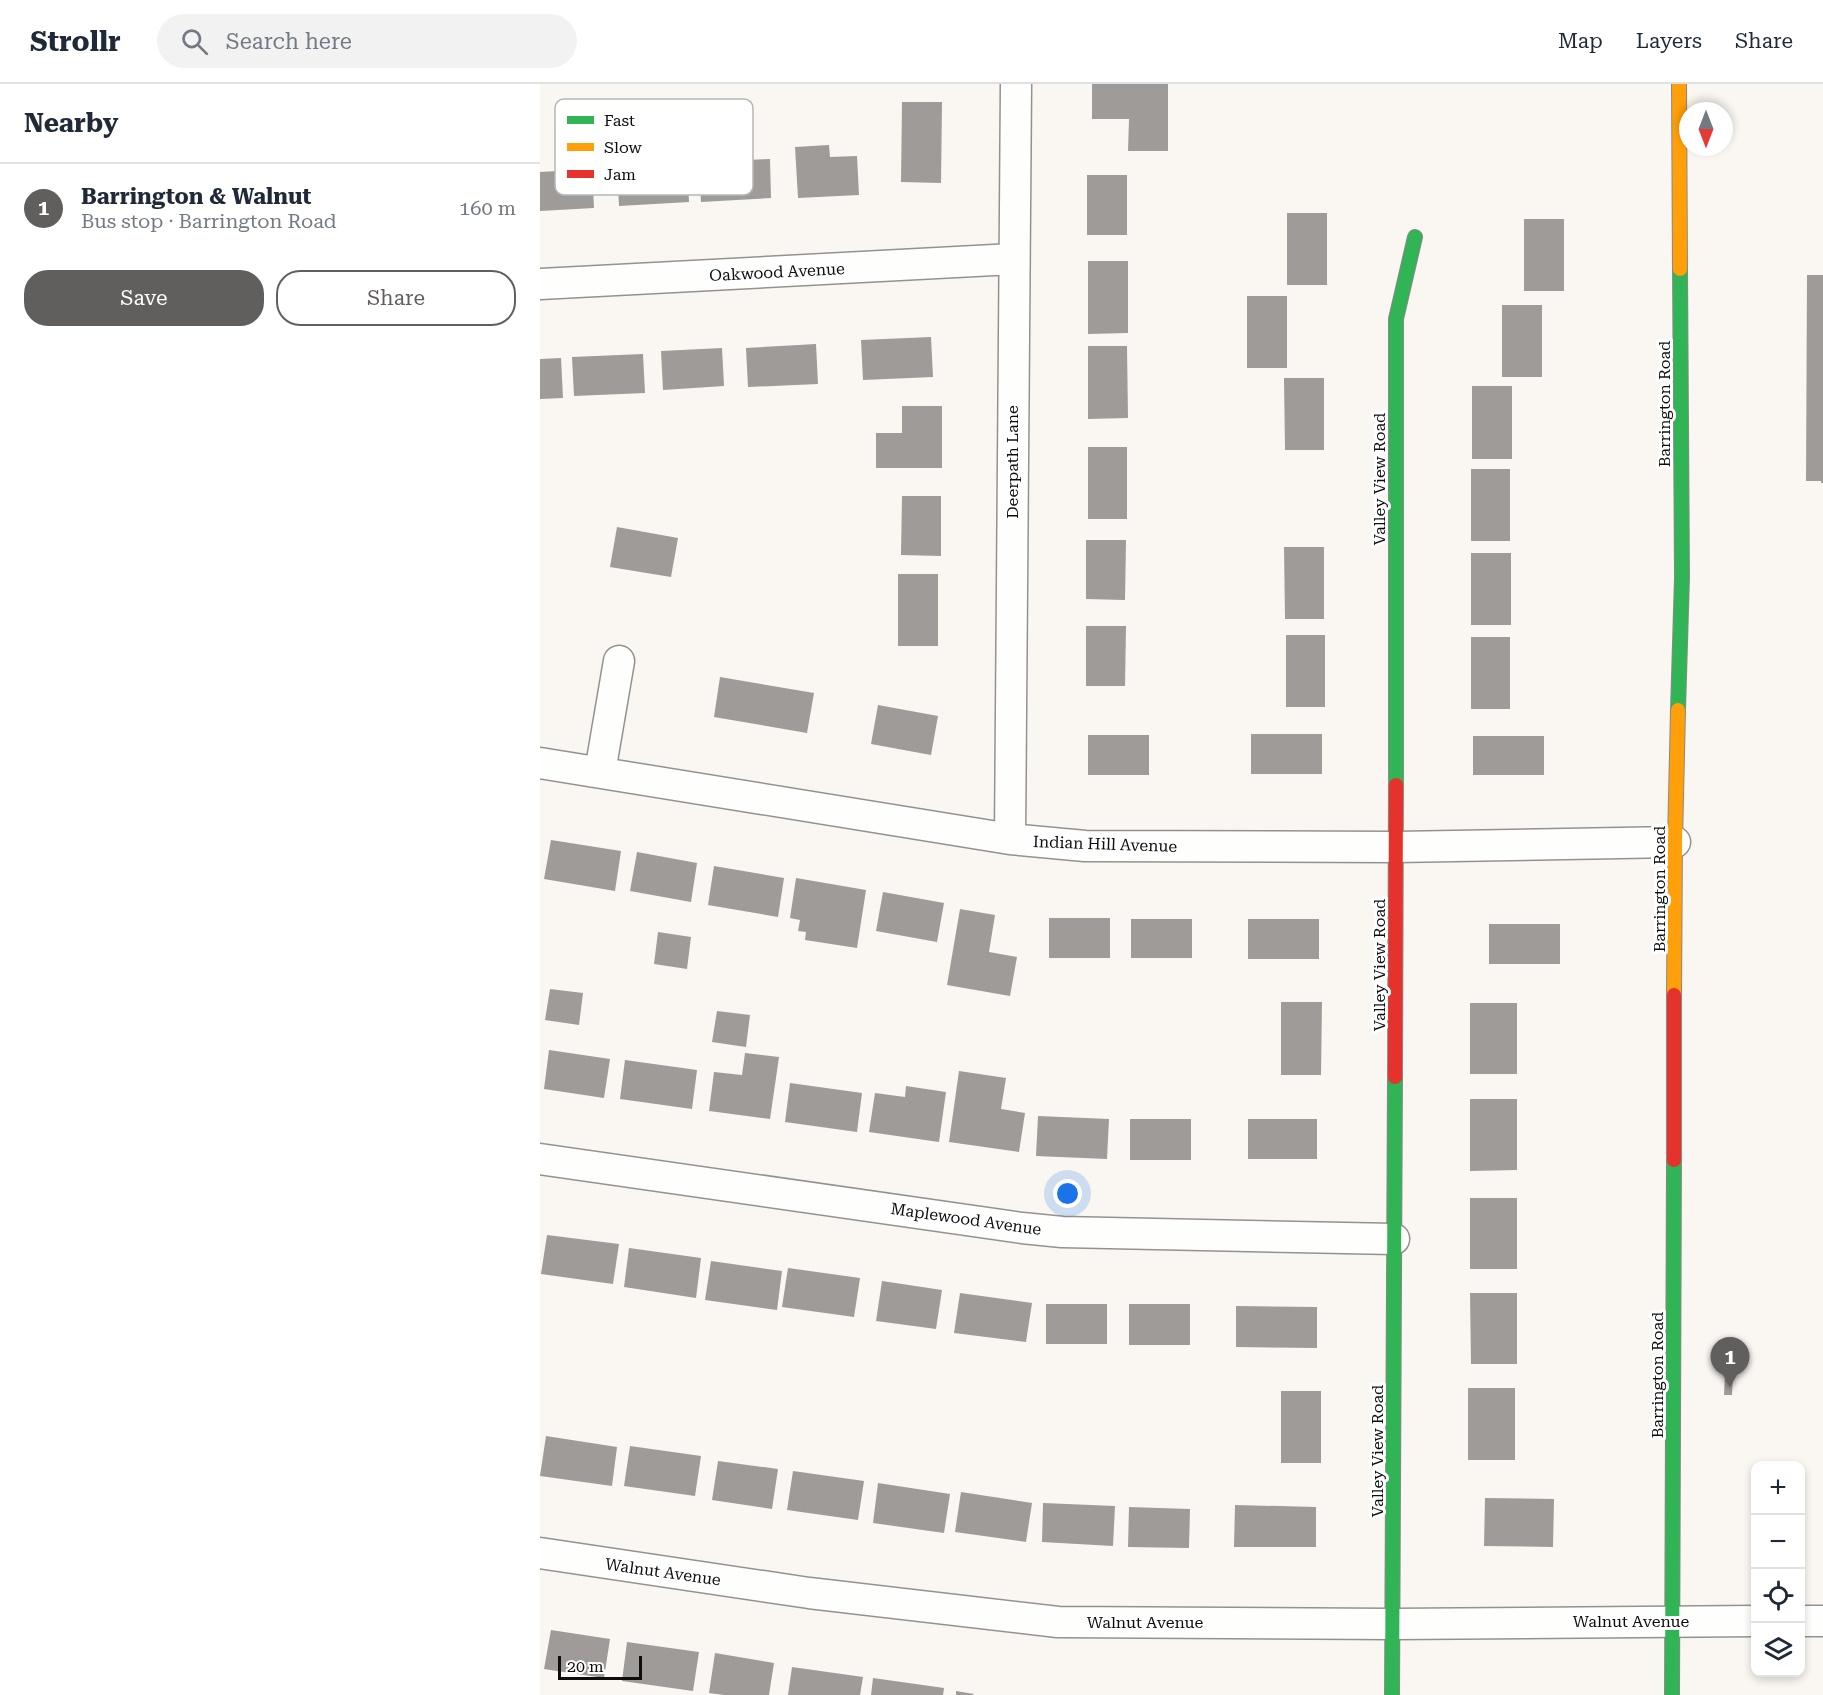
<!DOCTYPE html>
<html lang="en">
<head>
<meta charset="utf-8">
<style>
	:root { --surface:#fff; --page:#f2f2f3; --text:#1f2937; --muted:#747a83; --line:#e0e1e3; --accent:#605f5d }
	body { margin:0; font-family:"Roboto Serif",serif; background:var(--page); color:var(--text) }
	.controls { position:absolute; right:18px; bottom:18px; display:grid; overflow:hidden; border-radius:12px; box-shadow:0 3px 9px #0003 }
	.controls button { width:54px; height:54px; display:grid; place-items:center; padding:0; border:0; border-bottom:2px solid var(--line); background:var(--surface); color:var(--text); font:30px sans-serif }
	.compass { position:absolute; left:1139px; top:18px; width:54px; height:54px; border-radius:50%; background:var(--surface); box-shadow:0 3px 9px #0003; rotate:180deg }
	.scale { position:absolute; left:18px; bottom:15px; width:84px; box-sizing:border-box; padding-left:6px; border:3px solid #0d0d0d; border-top:0; font-size:16px; line-height:21px; white-space:nowrap; color:#0d0d0d; -webkit-text-stroke:4px #fff; paint-order:stroke }
	.you { position:absolute; left:528px; top:1110px; width:21px; height:21px; margin:-15px; border:4px solid #fff; border-radius:50%; background:#1a73e8; box-shadow:0 0 0 9px #1a73e833 }
	.badge { display:grid; place-items:center; width:39px; height:39px; border-radius:50%; background:var(--accent); color:#fff; font-size:20px; font-weight:700 }
	.pin { position:absolute; translate:-50% -50px; filter:drop-shadow(0 2px 3px #0008) }
	.pin::after { content:''; position:absolute; top:32px; width:21px; height:18px; background:inherit; clip-path:polygon(0 0,100% 0,50% 100%) }
	.list { margin:0; padding:0; list-style:none }
	h2 { display:flex; justify-content:space-between; align-items:center; height:78px; margin:0; padding:0 24px; font-size:26px }
	h2 small { font-size:20px; font-weight:400; color:var(--muted) }
	.list li { display:grid; grid-template-columns:39px 1fr auto; gap:18px; align-items:center; box-sizing:border-box; height:90px; padding:0 24px; border-top:2px solid var(--line) }
	.list b { display:block; font-size:22px; white-space:nowrap }
	.list p { margin:0; font-size:20px; white-space:nowrap; color:var(--muted) }
	.list em { font-size:20px; font-style:normal; color:var(--muted) }
	.actions { display:flex; gap:12px; padding:18px 24px }
	.actions a { flex:1; padding:14px 0; border:2px solid var(--accent); border-radius:24px; text-align:center; font-size:21px; color:var(--accent) }
	.actions .main { background:var(--accent); color:#fff }
	.icon { flex:none; width:33px; height:33px; fill:none; stroke:currentColor; stroke-width:2; stroke-linecap:round; stroke-linejoin:round }
	.map { position:relative; flex:none; width:1283px; height:1611px; overflow:hidden }
	header { display:flex; align-items:center; gap:36px; box-sizing:border-box; height:84px; padding:0 30px; background:var(--surface); border-bottom:2px solid var(--line) }
	header strong { font-size:28px }
	nav { display:flex; gap:33px; margin-inline-start:auto; font-size:21px }
	.search { width:420px; height:54px; background:var(--page); display:flex; align-items:center; gap:15px; box-sizing:border-box; padding:0 21px; border-radius:33px; color:var(--muted); font-size:22px }
	main { display:flex }
	aside { flex:1; background:var(--surface) }
	.map>svg:first-child { display:block }
	.building { fill:#9e9b98 }
	.lines { fill:none; stroke-linecap:round; stroke-linejoin:round }
	.street-casing { stroke:#949290; stroke-width:33 }
	.fast-casing { stroke:#8a8987; stroke-width:16 }
	.slow-casing { stroke:#8a8987; stroke-width:16 }
	.jam-casing { stroke:#8a8987; stroke-width:16 }
	.street { stroke:#fefefd; stroke-width:30 }
	.fast { stroke:#30b455; stroke-width:14 }
	.slow { stroke:#ff9f0a; stroke-width:14 }
	.jam { stroke:#e5322d; stroke-width:14 }
	.labels { text-anchor:middle; dominant-baseline:central; stroke-width:6; stroke-linejoin:round; paint-order:stroke }
	.street-label { font-size:16px; fill:#0d0d0d; stroke:#fff }
	.key { fill:#fff; stroke:#b6b6b6; stroke-width:1.5 }
	.key-label { font-size:16px; fill:#0d0d0d }
</style>
</head>
<body>
<header>
<strong>Strollr</strong>
<div class="search"><svg class="icon" aria-label="search" viewBox="0 0 24 24"><circle cx="10" cy="10" r="6"/><path d="M15 15l6 6"/></svg>Search here</div>
<nav><a>Map</a><a>Layers</a><a>Share</a></nav>
</header>
<main>
<aside>
<h2>Nearby<small></small></h2>
<ul class="list">
<li><span class="badge">1</span><div><b>Barrington &amp; Walnut</b><p>Bus stop · Barrington Road</p></div><em>160 m</em></li>
</ul>
<div class="actions"><a class="main">Save</a><a>Share</a></div>
</aside>
<div class="map">
<svg width="1283" height="1611" viewBox="0 0 1283 1611">
	<rect width="100%" height="100%" fill="#faf7f2"/>
	<!-- building -->
	<path class="building" d="M 552,0 L 628,0 L 628,67 L 588,67 L 589,35 L 552,35 Z
		M 362,18 L 402,18 L 401,99 L 361,98 Z
		M 289,61 L 290,73 L 317,72 L 319,111 L 258,114 L 255,63 Z
		M 230,75 L 231,114 L 161,118 L 159,78 Z
		M 147,79 L 149,118 L 79,122 L 77,82 Z
		M 52,85 L 54,124 L 0,127 L 0,88 Z
		M 547,91 L 587,91 L 587,151 L 547,151 Z
		M 747,129 L 787,129 L 787,201 L 747,201 Z
		M 984,135 L 1024,135 L 1024,207 L 984,207 Z
		M 548,177 L 588,177 L 588,249 L 548,250 Z
		M 1267,191 L 1283,191 L 1283,399 L 1281,399 L 1281,397 L 1266,397 Z
		M 707,212 L 747,212 L 747,284 L 707,284 Z
		M 962,221 L 1002,221 L 1002,293 L 962,293 Z
		M 391,253 L 393,293 L 323,296 L 321,256 Z
		M 276,260 L 278,300 L 208,303 L 206,264 Z
		M 548,262 L 587,262 L 588,334 L 548,335 Z
		M 182,264 L 184,302 L 123,306 L 121,267 Z
		M 103,270 L 105,309 L 34,312 L 32,273 Z
		M 21,274 L 23,314 L 0,315 L 0,275 Z
		M 744,294 L 784,294 L 784,366 L 745,366 Z
		M 932,302 L 972,302 L 972,375 L 932,375 Z
		M 362,322 L 402,322 L 402,384 L 336,384 L 336,349 L 362,349 Z
		M 548,363 L 587,363 L 587,435 L 548,435 Z
		M 931,385 L 970,385 L 970,457 L 931,457 Z
		M 362,412 L 401,412 L 401,472 L 361,471 Z
		M 77,443 L 138,454 L 131,493 L 70,483 Z
		M 546,456 L 586,456 L 585,516 L 546,515 Z
		M 744,463 L 784,463 L 784,535 L 745,535 Z
		M 931,469 L 971,469 L 971,541 L 931,541 Z
		M 358,490 L 398,490 L 398,562 L 358,562 Z
		M 546,542 L 586,542 L 585,602 L 546,602 Z
		M 746,551 L 785,551 L 785,623 L 746,623 Z
		M 931,553 L 970,553 L 970,625 L 931,625 Z
		M 180,593 L 274,609 L 267,649 L 174,633 Z
		M 338,621 L 398,632 L 391,671 L 331,660 Z
		M 711,650 L 782,650 L 782,690 L 711,690 Z
		M 548,651 L 609,651 L 609,691 L 548,691 Z
		M 933,652 L 1004,652 L 1004,691 L 933,691 Z
		M 11,756 L 81,767 L 75,807 L 4,795 Z
		M 97,768 L 157,779 L 151,818 L 90,807 Z
		M 174,782 L 244,794 L 238,833 L 168,821 Z
		M 256,794 L 326,806 L 317,864 L 265,856 L 266,848 L 258,847 L 260,836 L 250,834 Z
		M 343,808 L 404,819 L 397,858 L 336,847 Z
		M 420,825 L 455,831 L 449,868 L 477,873 L 470,912 L 407,901 Z
		M 509,834 L 570,834 L 570,874 L 509,874 Z
		M 591,835 L 652,835 L 652,874 L 591,874 Z
		M 708,835 L 779,835 L 779,875 L 708,875 Z
		M 949,840 L 1020,840 L 1020,880 L 949,880 Z
		M 118,848 L 151,853 L 147,885 L 114,880 Z
		M 10,905 L 43,909 L 39,941 L 5,936 Z
		M 741,918 L 782,918 L 781,991 L 741,991 Z
		M 930,919 L 977,919 L 977,990 L 930,990 Z
		M 177,927 L 210,931 L 206,963 L 172,958 Z
		M 9,966 L 70,975 L 64,1014 L 4,1005 Z
		M 205,969 L 239,973 L 230,1035 L 169,1027 L 174,988 L 202,991 Z
		M 85,976 L 157,986 L 152,1025 L 80,1015 Z
		M 419,987 L 466,994 L 461,1025 L 485,1029 L 479,1068 L 409,1058 Z
		M 250,999 L 322,1009 L 317,1048 L 245,1038 Z
		M 366,1002 L 406,1008 L 399,1058 L 329,1048 L 335,1009 L 365,1013 Z
		M 930,1015 L 977,1015 L 977,1086 L 930,1087 Z
		M 498,1032 L 569,1035 L 567,1075 L 496,1072 Z
		M 590,1035 L 651,1035 L 651,1076 L 590,1076 Z
		M 708,1035 L 777,1035 L 777,1075 L 708,1075 Z
		M 930,1114 L 977,1114 L 977,1185 L 930,1185 Z
		M 7,1151 L 79,1160 L 73,1200 L 1,1190 Z
		M 89,1164 L 161,1174 L 156,1214 L 84,1203 Z
		M 171,1177 L 242,1187 L 237,1226 L 165,1216 Z
		M 248,1184 L 320,1194 L 314,1233 L 242,1223 Z
		M 342,1197 L 402,1206 L 396,1245 L 336,1237 Z
		M 420,1209 L 492,1219 L 486,1258 L 414,1249 Z
		M 930,1209 L 977,1209 L 977,1280 L 931,1280 Z
		M 506,1220 L 567,1220 L 567,1260 L 506,1260 Z
		M 589,1220 L 650,1220 L 650,1261 L 589,1261 Z
		M 696,1222 L 777,1223 L 777,1264 L 696,1263 Z
		M 1185,1292 L 1193,1292 L 1192,1311 L 1184,1311 Z
		M 928,1304 L 975,1304 L 975,1376 L 928,1376 Z
		M 741,1307 L 781,1307 L 781,1379 L 741,1379 Z
		M 6,1352 L 77,1363 L 72,1402 L 0,1392 Z
		M 90,1362 L 161,1372 L 155,1412 L 84,1402 Z
		M 178,1377 L 238,1385 L 232,1425 L 172,1416 Z
		M 253,1387 L 324,1397 L 318,1436 L 247,1426 Z
		M 338,1399 L 410,1410 L 404,1449 L 333,1439 Z
		M 421,1408 L 492,1419 L 486,1458 L 415,1448 Z
		M 945,1414 L 1014,1415 L 1013,1463 L 944,1462 Z
		M 503,1419 L 575,1422 L 573,1462 L 502,1458 Z
		M 695,1421 L 776,1423 L 776,1463 L 694,1463 Z
		M 589,1423 L 650,1425 L 649,1464 L 588,1463 Z
		M 11,1546 L 70,1555 L 64,1594 L 4,1585 Z
		M 87,1558 L 159,1568 L 153,1607 L 82,1597 Z
		M 175,1569 L 234,1579 L 229,1611 L 184,1611 L 169,1609 Z
		M 252,1583 L 323,1593 L 320,1611 L 248,1611 Z
		M 333,1594 L 404,1604 L 403,1611 L 331,1611 Z
		M 416,1607 L 434,1610 L 433,1611 L 416,1611 Z"/>
	<g class="lines">
		<defs>
			<path id="street" d="M 0,200 L 473,175
				M 0,679 L 470,755 L 545,762 L 856,763 L 1135,758
				M 60,688 L 79,577
				M 470,755 L 476,0
				M 0,1075 L 482,1144 L 522,1148 L 854,1155
				M 0,1469 L 269,1509 L 518,1538 L 853,1540 L 1216,1537
				M 1260,1537 L 1283,1537"/>
			<path id="fast" d="M 1138,626 L 1142,493 L 1140,185
				M 856,701 L 856,235 L 875,153
				M 852,1611 L 855,993
				M 1132,1611 L 1134,1076"/>
			<path id="slow" d="M 1139,0 L 1140,185
				M 1134,911 L 1135,758 L 1138,626"/>
			<path id="jam" d="M 855,993 L 856,701
				M 1134,1076 L 1134,911"/>
		</defs>
		<!-- street casing -->
		<use href="#street" class="street-casing"/>
		<!-- fast casing -->
		<use href="#fast" class="fast-casing"/>
		<!-- slow casing -->
		<use href="#slow" class="slow-casing"/>
		<!-- jam casing -->
		<use href="#jam" class="jam-casing"/>
		<!-- street -->
		<use href="#street" class="street"/>
		<!-- fast -->
		<use href="#fast" class="fast"/>
		<!-- slow -->
		<use href="#slow" class="slow"/>
		<!-- jam -->
		<use href="#jam" class="jam"/>
	</g>
	<g class="labels">
		<!-- street labels -->
		<g class="street-label">
			<text transform="translate(237 188) rotate(-3)">Oakwood Avenue</text>
			<text transform="translate(1124 320) rotate(-90)">Barrington Road</text>
			<text transform="translate(472 378) rotate(-90)">Deerpath Lane</text>
			<text transform="translate(839 395) rotate(-90)">Valley View Road</text>
			<text transform="translate(565 760) rotate(2)">Indian Hill Avenue</text>
			<text transform="translate(1119 805) rotate(-90)">Barrington Road</text>
			<text transform="translate(839 881) rotate(-90)">Valley View Road</text>
			<text transform="translate(426 1135) rotate(8)">Maplewood Avenue</text>
			<text transform="translate(1117 1291) rotate(-90)">Barrington Road</text>
			<text transform="translate(837 1367) rotate(-90)">Valley View Road</text>
			<text transform="translate(123 1488) rotate(8)">Walnut Avenue</text>
			<text x="1091" y="1537">Walnut Avenue</text>
			<text x="605" y="1538">Walnut Avenue</text>
		</g>
	</g>
	<!-- legend -->
	<rect x="15" y="15" width="198" height="96" rx="9" class="key"/>
	<rect x="27" y="32" width="27" height="8" fill="#30b455"/>
	<rect x="27" y="59" width="27" height="8" fill="#ff9f0a"/>
	<rect x="27" y="86" width="27" height="8" fill="#e5322d"/>
	<g class="key-label">
		<text x="64" y="42">Fast</text>
		<text x="64" y="69">Slow</text>
		<text x="64" y="96">Jam</text>
	</g>
</svg>
<div class="controls">
<button>+</button>
<button>−</button>
<button><svg class="icon" aria-label="locate" viewBox="0 0 24 24"><circle cx="12" cy="12" r="6"/><path d="M12 2v4M12 18v4M2 12h4M18 12h4"/></svg></button>
<button><svg class="icon" aria-label="layers" viewBox="0 0 24 24"><path d="M12 4l9 5-9 5-9-5zM3 14l9 5 9-5"/></svg></button>
</div>
<svg class="compass" viewBox="-18 -18 36 36"><path d="M0-13l5 13h-10z" fill="#e53935"/><path d="M0 13l5-13h-10z" fill="#747a83"/></svg>
<div class="scale">20 m</div>
<div class="you"></div>
<div class="pin badge" style="left:1190px;top:1303px">1</div>
</div>
</main>
</body>
</html>
